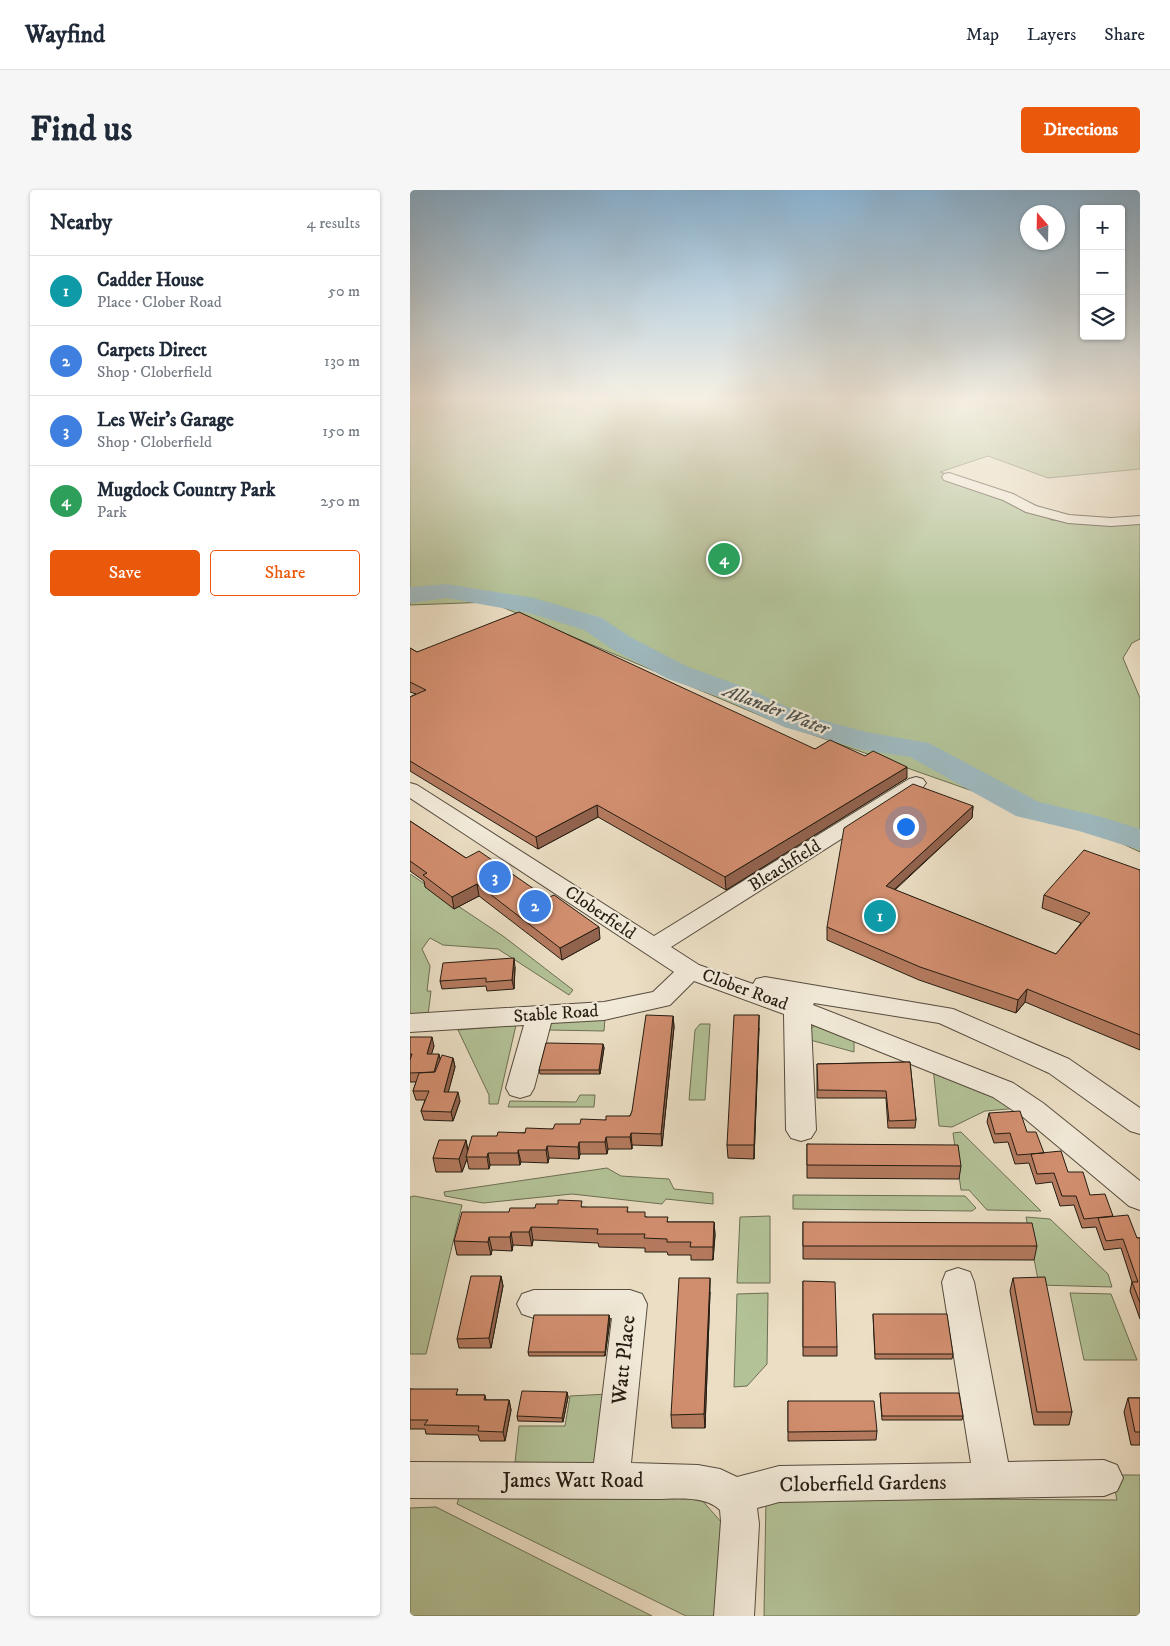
<!DOCTYPE html>
<html lang="en">
<head>
<meta charset="utf-8">
<style>
	:root { --surface:#fff; --page:#f6f6f7; --text:#1f2937; --muted:#747a83; --line:#e0e1e3; --accent:#ea580c }
	body { margin:0; font-family:"IM FELL DW Pica",serif; background:var(--page); color:var(--text) }
	.controls { position:absolute; right:15px; top:15px; display:grid; overflow:hidden; border-radius:5px; box-shadow:0 1px 4px #0004 }
	.controls button { width:45px; height:45px; display:grid; place-items:center; padding:0; border:0; border-bottom:1px solid var(--line); background:var(--surface); color:var(--text); font:25px sans-serif }
	.compass { position:absolute; left:610px; top:15px; width:45px; height:45px; border-radius:50%; background:var(--surface); box-shadow:0 1px 4px #0004; rotate:340deg }
	.you { position:absolute; left:495px; top:636px; width:18px; height:18px; margin:-12px; border:4px solid #fff; border-radius:50%; background:#1a73e8; box-shadow:0 0 0 8px #1a73e833 }
	.badge { display:grid; place-items:center; width:32px; height:32px; border-radius:50%; background:var(--accent); color:#fff; font-size:16px; font-weight:700 }
	.pin { position:absolute; translate:-50% -50%; border:2px solid #fff; box-shadow:0 1px 5px #0006 }
	.list { margin:0; padding:0; list-style:none }
	h2 { display:flex; justify-content:space-between; align-items:center; height:65px; margin:0; padding:0 20px; font-size:21px }
	h2 small { font-size:16px; font-weight:400; color:var(--muted) }
	.list li { display:grid; grid-template-columns:32px 1fr auto; gap:15px; align-items:center; box-sizing:border-box; height:70px; padding:0 20px; border-top:1px solid var(--line) }
	.list b { display:block; font-size:19px; white-space:nowrap }
	.list p { margin:0; font-size:16px; white-space:nowrap; color:var(--muted) }
	.list em { font-size:16px; font-style:normal; color:var(--muted) }
	.actions { display:flex; gap:10px; padding:15px 20px }
	.actions a { flex:1; padding:11px 0; border:1px solid var(--accent); border-radius:5px; text-align:center; font-size:18px; color:var(--accent) }
	.actions .main { background:var(--accent); color:#fff }
	.icon { flex:none; width:28px; height:28px; fill:none; stroke:currentColor; stroke-width:2; stroke-linecap:round; stroke-linejoin:round }
	.map { position:relative; flex:none; width:730px; height:1426px; overflow:hidden; border-radius:5px }
	header { display:flex; align-items:center; gap:30px; box-sizing:border-box; height:70px; padding:0 25px; background:var(--surface); border-bottom:1px solid var(--line) }
	header strong { font-size:24px }
	nav { display:flex; gap:28px; margin-inline-start:auto; font-size:18px }
	.intro { display:flex; align-items:center; justify-content:space-between; box-sizing:border-box; height:120px; padding:0 30px }
	h1 { margin:0; font-size:35px }
	.button { padding:12px 22px; border-radius:5px; background:var(--accent); color:#fff; font-size:18px; font-weight:700 }
	main { display:flex; gap:30px; padding:0 30px }
	aside { flex:1; background:var(--surface); border-radius:5px; box-shadow:0 1px 4px #0004 }
	.map>svg:first-child { display:block }
	.green { fill:#b3c297; stroke:#6c6f54 }
	.lines { fill:none; stroke-linecap:round; stroke-linejoin:round }
	.river { fill:#9eb9bf; fill-rule:evenodd }
	.street-casing { stroke:#564c3e; stroke-width:2 }
	.street { fill:#f2ead9; fill-rule:evenodd }
	.wall { fill:#b47a5f; stroke:#241c11 }
	.shaded-wall { fill:#92634e; stroke:#241c11 }
	.building { fill:#d18e6f; stroke:#241c11 }
	.labels { text-anchor:middle; dominant-baseline:central; stroke-width:4.5; stroke-linejoin:round; paint-order:stroke }
	.street-label { font-size:18px; fill:#241c11; stroke:#f2ead9 }
	.water-label { font-size:19px; font-style:italic; fill:#4f534e; stroke:#f2ead9 }
	.near-street-label { font-size:21px; fill:#241c11; stroke:#f2ead9 }
</style>
</head>
<body>
<header>
<strong>Wayfind</strong>
<nav><a>Map</a><a>Layers</a><a>Share</a></nav>
</header>
<div class="intro"><h1>Find us</h1><a class="button">Directions</a></div>
<main>
<aside>
<h2>Nearby<small>4 results</small></h2>
<ul class="list">
<li><span class="badge" style="background:#0f9aa8">1</span><div><b>Cadder House</b><p>Place · Clober Road</p></div><em>50 m</em></li>
<li><span class="badge" style="background:#3f7fe0">2</span><div><b>Carpets Direct</b><p>Shop · Cloberfield</p></div><em>130 m</em></li>
<li><span class="badge" style="background:#3f7fe0">3</span><div><b>Les Weir's Garage</b><p>Shop · Cloberfield</p></div><em>150 m</em></li>
<li><span class="badge" style="background:#2e9e5b">4</span><div><b>Mugdock Country Park</b><p>Park</p></div><em>250 m</em></li>
</ul>
<div class="actions"><a class="main">Save</a><a>Share</a></div>
</aside>
<div class="map">
<svg width="730" height="1426" viewBox="0 0 730 1426">
	<rect width="100%" height="100%" fill="#ebdec4"/>
	<filter id="stains"><feTurbulence type="fractalNoise" baseFrequency=".004" numOctaves="4"/><feColorMatrix values="0 0 0 0 .2 0 0 0 0 .09 0 0 0 0 .02 0 0 0 .5 -.17"/></filter>
	<radialGradient id="worn" r=".72"><stop offset=".6" stop-color="#630" stop-opacity="0"/><stop offset="1" stop-color="#630" stop-opacity=".3"/></radialGradient>
	<!-- green -->
	<path class="green" d="M 0,210 L 730,210 L 730,279 L 638,288 L 578,266 L 530,282 L 592,301 L 641,330 L 703,335 L 730,333 L 730,449 L 722,453 L 713,468 L 730,508 L 730,662 L 713,654 L 361,530 L 80,412 L 0,415 Z
		M 0,684 L 93,746 L 163,800 L 159,805 L 88,759 L 33,755 L 20,748 L 12,759 L 20,776 L 17,801 L 21,801 L 18,825 L 0,827 Z
		M 195,828 L 194,841 L 139,840 L 139,833 Z
		M 290,834 L 300,834 L 295,910 L 279,910 L 285,840 Z
		M 106,835 L 88,914 L 79,914 L 79,905 L 48,840 Z
		M 405,836 L 444,851 L 444,862 L 393,848 L 395,841 Z
		M 523,877 L 609,918 L 575,921 L 542,937 L 529,936 Z
		M 170,905 L 185,905 L 184,917 L 98,917 L 100,911 L 166,912 Z
		M 551,942 L 631,1021 L 577,1020 L 559,1000 L 551,1000 L 543,943 Z
		M 197,978 L 211,986 L 259,989 L 264,999 L 303,1003 L 303,1014 L 256,1009 L 252,1014 L 162,1004 L 73,1013 L 35,1006 L 34,1002 Z
		M 383,1005 L 555,1006 L 566,1018 L 562,1021 L 383,1019 Z
		M 4,1006 L 52,1015 L 16,1164 L 0,1164 L 0,1007 Z
		M 360,1026 L 360,1093 L 327,1093 L 330,1027 Z
		M 616,1027 L 640,1029 L 698,1084 L 702,1097 L 629,1095 Z
		M 358,1103 L 357,1174 L 337,1196 L 324,1197 L 327,1104 Z
		M 660,1103 L 701,1104 L 727,1170 L 674,1170 Z
		M 199,1204 L 184,1275 L 105,1272 L 109,1236 L 155,1236 L 160,1206 Z
		M 702,1285 L 730,1285 L 730,1426 L 354,1426 L 356,1308 L 707,1310 Z
		M 50,1304 L 290,1308 L 312,1333 L 304,1426 L 276,1426 L 47,1314 Z
		M 26,1317 L 242,1426 L 0,1426 L 0,1318 Z"/>
	<g class="lines">
		<!-- river -->
		<path class="river" d="M 37,394 L 124,408 L 192,428 L 220,447 L 278,477 L 337,498 L 394,525 L 456,542 L 519,553 L 629,612 L 692,627 L 730,639 L 730,660 L 669,641 L 606,626 L 500,567 L 453,560 L 374,537 L 317,510 L 258,489 L 202,459 L 174,440 L 119,423 L 37,408 L 0,413 L 0,397 Z"/>
		<defs>
			<path id="street" d="M 539,283 L 603,304 L 626,316 L 659,325 L 701,328 L 730,326 L 730,334 L 701,336 L 658,333 L 616,322 L 593,310 L 534,290 L 532,287 L 534,284 Z
				M 506,587 L 513,589 L 516,593 L 513,597 L 261,757 L 289,775 L 343,794 L 346,789 L 355,787 L 543,819 L 659,869 L 730,918 L 730,944 L 720,941 L 639,883 L 529,833 L 404,813 L 403,815 L 603,893 L 633,913 L 730,991 L 730,1020 L 719,1016 L 613,927 L 583,907 L 401,834 L 406,940 L 401,948 L 391,951 L 381,948 L 376,940 L 374,824 L 284,791 L 260,815 L 194,830 L 141,833 L 124,898 L 120,905 L 110,908 L 100,905 L 96,898 L 114,835 L 0,842 L 0,824 L 194,812 L 243,802 L 264,782 L 0,608 L 0,593 L 7,595 L 244,746 L 499,589 Z
				M 548,1078 L 560,1082 L 564,1092 L 598,1272 L 694,1270 L 707,1275 L 713,1288 L 707,1301 L 694,1306 L 369,1312 L 347,1318 L 349,1334 L 344,1426 L 304,1426 L 311,1331 L 310,1320 C 295,1305 265,1309 246,1309 L 0,1308 L 0,1272 L 184,1273 L 202,1128 L 124,1128 L 112,1124 L 107,1114 L 112,1104 L 124,1100 L 220,1100 L 232,1104 L 237,1114 L 221,1273 L 288,1275 L 310,1279 L 327,1287 L 369,1276 L 561,1273 L 532,1092 L 536,1082 Z"/>
		</defs>
		<!-- street casing -->
		<use href="#street" class="street-casing"/>
		<!-- street -->
		<use href="#street" class="street"/>
	</g>
	<!-- wall -->
	<path class="wall" d="M 0,458 L 7,462 L 405,559 L 497,588 L 316,700 L 188,627 L 128,659 L 0,581 L 0,507 L 6,504 L 0,502 Z
		M 563,616 L 562,628 L 485,700 L 646,764 L 671,733 L 632,718 L 634,705 L 730,680 L 730,860 L 615,812 L 606,823 L 509,790 L 417,750 L 417,737 Z
		M 0,631 L 56,668 L 190,749 L 152,770 L 69,706 L 44,719 L 15,697 L 14,691 L 0,681 Z
		M 105,777 L 104,799 L 77,801 L 76,796 L 32,799 L 30,791 Z
		M 263,826 L 264,837 L 252,956 L 222,955 L 222,959 L 198,959 L 197,964 L 170,964 L 169,969 L 139,968 L 138,973 L 111,972 L 110,975 L 80,975 L 79,979 L 59,979 L 57,969 L 52,982 L 26,982 L 23,968 L 56,950 L 58,960 L 87,946 L 143,939 L 220,926 Z
		M 349,838 L 344,969 L 318,968 L 317,955 Z
		M 0,847 L 24,856 L 21,864 L 30,868 L 43,868 L 45,877 L 38,902 L 50,911 L 43,931 L 14,930 L 11,921 L 15,910 L 6,910 L 3,901 L 6,892 L 0,892 Z
		M 193,854 L 194,858 L 190,884 L 130,884 L 129,880 Z
		M 500,872 L 506,930 L 505,938 L 478,938 L 476,908 L 407,908 L 407,874 Z
		M 579,923 L 617,942 L 634,963 L 658,982 L 680,1005 L 727,1048 L 730,1048 L 730,1129 L 720,1101 L 722,1092 L 711,1058 L 694,1060 L 686,1037 L 672,1038 L 664,1015 L 650,1016 L 642,992 L 626,994 L 619,973 L 605,974 L 598,952 L 584,953 L 577,932 Z
		M 397,954 L 551,976 L 549,989 L 397,988 Z
		M 173,1017 L 218,1022 L 236,1027 L 258,1032 L 304,1032 L 305,1045 L 303,1070 L 281,1070 L 281,1065 L 258,1065 L 257,1062 L 235,1062 L 235,1058 L 189,1057 L 188,1053 L 123,1050 L 122,1056 L 103,1055 L 102,1061 L 82,1060 L 81,1065 L 47,1065 L 44,1051 L 99,1022 L 125,1018 Z
		M 393,1032 L 627,1056 L 624,1070 L 393,1069 Z
		M 91,1086 L 93,1096 L 81,1158 L 49,1158 L 47,1149 Z
		M 603,1088 L 662,1222 L 659,1235 L 624,1235 L 600,1101 Z
		M 393,1091 L 427,1157 L 427,1166 L 393,1166 Z
		M 300,1102 L 295,1238 L 262,1238 L 261,1225 Z
		M 463,1124 L 543,1164 L 542,1169 L 465,1169 Z
		M 199,1125 L 200,1130 L 195,1166 L 119,1166 L 118,1162 Z
		M 0,1199 L 49,1205 L 75,1205 L 76,1210 L 99,1210 L 101,1220 L 95,1251 L 70,1251 L 68,1245 L 16,1244 L 15,1239 L 0,1239 Z
		M 157,1202 L 158,1207 L 153,1232 L 108,1231 L 107,1226 Z
		M 470,1203 L 553,1226 L 552,1230 L 472,1230 Z
		M 718,1208 L 730,1208 L 730,1255 L 721,1255 L 714,1222 Z
		M 378,1211 L 467,1241 L 466,1250 L 378,1251 Z"/>
	<!-- shaded-wall -->
	<path class="shaded-wall" d="M 497,577 L 497,588 L 316,700 L 315,687 Z
		M 187,615 L 188,627 L 128,659 L 126,647 Z
		M 563,616 L 562,628 L 475,708 L 476,696 Z
		M 67,694 L 69,706 L 44,719 L 42,707 Z
		M 189,737 L 190,749 L 152,770 L 150,758 Z
		M 104,768 L 105,777 L 104,799 L 102,790 Z
		M 617,799 L 615,812 L 606,823 L 608,810 Z
		M 349,825 L 349,838 L 344,969 L 344,955 Z
		M 263,826 L 264,837 L 252,956 L 251,944 Z
		M 22,847 L 24,856 L 19,873 L 17,864 Z
		M 193,854 L 194,858 L 190,884 L 189,880 Z
		M 29,864 L 31,873 L 26,891 L 24,882 Z
		M 43,868 L 45,877 L 36,911 L 34,902 Z
		M 48,902 L 50,911 L 43,931 L 41,922 Z
		M 221,943 L 222,955 L 222,959 L 220,947 Z
		M 196,947 L 198,959 L 197,964 L 195,952 Z
		M 56,950 L 58,964 L 56,967 L 57,969 L 52,982 L 49,969 Z
		M 169,952 L 170,964 L 169,969 L 168,957 Z
		M 137,956 L 139,968 L 138,973 L 136,960 Z
		M 108,960 L 111,972 L 110,975 L 108,963 Z
		M 78,963 L 80,975 L 79,979 L 77,967 Z
		M 304,1032 L 305,1045 L 303,1070 L 303,1057 Z
		M 121,1037 L 123,1050 L 122,1056 L 119,1042 Z
		M 101,1042 L 103,1055 L 102,1061 L 100,1047 Z
		M 79,1047 L 82,1060 L 81,1065 L 78,1052 Z
		M 91,1086 L 93,1096 L 81,1158 L 79,1148 Z
		M 300,1088 L 300,1102 L 295,1238 L 294,1224 Z
		M 199,1125 L 200,1130 L 195,1166 L 195,1162 Z
		M 157,1202 L 158,1207 L 153,1232 L 152,1228 Z
		M 99,1210 L 101,1220 L 95,1251 L 93,1242 Z"/>
	<!-- building -->
	<path class="building" d="M 109,422 L 405,559 L 420,550 L 455,566 L 463,561 L 497,577 L 315,687 L 187,615 L 126,647 L 0,571 L 0,507 L 16,500 L 0,492 L 0,458 L 7,462 Z
		M 503,594 L 563,616 L 476,696 L 646,764 L 680,723 L 634,705 L 674,660 L 730,680 L 730,845 L 617,799 L 608,810 L 510,777 L 417,737 L 434,638 Z
		M 0,631 L 56,668 L 69,661 L 137,708 L 144,705 L 189,737 L 150,758 L 67,694 L 42,707 L 13,685 L 17,683 L 0,671 Z
		M 104,768 L 102,790 L 76,792 L 76,788 L 30,791 L 33,773 Z
		M 236,825 L 263,826 L 251,944 L 221,943 L 220,947 L 196,947 L 195,952 L 169,952 L 168,957 L 137,956 L 136,960 L 108,960 L 108,963 L 78,963 L 77,967 L 56,967 L 62,946 L 87,946 L 88,942 L 115,943 L 116,938 L 143,939 L 145,934 L 170,934 L 171,929 L 196,930 L 196,926 L 220,926 L 222,921 Z
		M 324,825 L 349,825 L 344,955 L 317,955 Z
		M 0,847 L 22,847 L 17,864 L 29,864 L 24,882 L 0,883 L 0,870 L 2,864 L 0,864 Z
		M 136,853 L 193,854 L 189,880 L 129,880 Z
		M 32,865 L 43,868 L 34,902 L 48,902 L 41,922 L 11,921 L 19,901 L 3,901 L 9,883 L 25,882 Z
		M 500,872 L 506,930 L 479,931 L 476,901 L 408,900 L 407,874 Z
		M 610,921 L 617,942 L 626,942 L 634,963 L 607,965 L 600,943 L 585,944 L 579,923 Z
		M 29,950 L 56,950 L 49,969 L 23,968 Z
		M 397,954 L 548,955 L 551,976 L 397,975 Z
		M 651,961 L 658,982 L 673,982 L 680,1005 L 695,1004 L 703,1026 L 674,1029 L 666,1006 L 652,1006 L 644,983 L 627,984 L 621,964 Z
		M 148,1010 L 172,1011 L 171,1017 L 218,1017 L 217,1022 L 235,1022 L 235,1027 L 258,1027 L 257,1032 L 304,1032 L 303,1057 L 280,1057 L 281,1052 L 257,1052 L 257,1049 L 234,1048 L 235,1044 L 187,1044 L 188,1039 L 121,1037 L 119,1042 L 101,1042 L 100,1047 L 79,1047 L 78,1052 L 44,1051 L 52,1022 L 99,1022 L 100,1018 L 125,1018 L 126,1014 L 148,1014 Z
		M 718,1025 L 727,1048 L 730,1048 L 730,1113 L 722,1092 L 728,1092 L 713,1049 L 696,1051 L 688,1028 Z
		M 393,1032 L 622,1033 L 627,1056 L 393,1056 Z
		M 61,1086 L 91,1086 L 79,1148 L 47,1149 Z
		M 635,1087 L 662,1222 L 627,1222 L 603,1088 Z
		M 269,1088 L 300,1088 L 294,1224 L 261,1225 Z
		M 393,1091 L 425,1092 L 427,1157 L 393,1157 Z
		M 463,1124 L 537,1124 L 543,1164 L 465,1164 Z
		M 124,1125 L 199,1125 L 195,1162 L 118,1162 Z
		M 0,1199 L 48,1199 L 46,1205 L 75,1205 L 74,1210 L 99,1210 L 93,1242 L 68,1241 L 69,1236 L 14,1235 L 18,1230 L 0,1230 Z
		M 112,1201 L 157,1202 L 152,1228 L 107,1226 Z
		M 470,1203 L 549,1203 L 553,1226 L 472,1226 Z
		M 718,1208 L 730,1208 L 730,1242 L 725,1242 Z
		M 378,1211 L 464,1211 L 467,1241 L 378,1242 Z"/>
	<!-- sky -->
	<linearGradient id="sky" x2="0" y2="1"><stop stop-color="#8ab6d8"/><stop offset="0.51" stop-color="#f6f0e4"/><stop offset="1" stop-color="#f6f0e4" stop-opacity="0"/></linearGradient>
	<rect width="730" height="409" fill="url(#sky)"/>
	<g class="labels">
		<!-- street labels -->
		<g class="street-label">
			<text transform="translate(375 676) rotate(-32)">Bleachfield</text>
			<text transform="translate(190 723) rotate(34)">Cloberfield</text>
			<text transform="translate(335 800) rotate(20)">Clober Road</text>
			<text transform="translate(146 824) rotate(-4)">Stable Road</text>
		</g>
		<!-- water labels -->
		<g class="water-label">
			<text transform="translate(366 520) rotate(21)">Allander Water</text>
		</g>
		<!-- near-street labels -->
		<g class="near-street-label">
			<text transform="translate(214 1170) rotate(-84)">Watt Place</text>
			<text x="163" y="1291">James Watt Road</text>
			<text transform="translate(453 1294) rotate(-1)">Cloberfield Gardens</text>
		</g>
	</g>
	<rect width="100%" height="100%" filter="url(#stains)"/>
	<rect width="100%" height="100%" fill="url(#worn)"/>
</svg>
<div class="controls">
<button>+</button>
<button>−</button>
<button><svg class="icon" aria-label="layers" viewBox="0 0 24 24"><path d="M12 4l9 5-9 5-9-5zM3 14l9 5 9-5"/></svg></button>
</div>
<svg class="compass" viewBox="-18 -18 36 36"><path d="M0-13l5 13h-10z" fill="#e53935"/><path d="M0 13l5-13h-10z" fill="#747a83"/></svg>
<div class="you"></div>
<div class="pin badge" style="left:470px;top:726px;background:#0f9aa8">1</div>
<div class="pin badge" style="left:125px;top:716px;background:#3f7fe0">2</div>
<div class="pin badge" style="left:85px;top:687px;background:#3f7fe0">3</div>
<div class="pin badge" style="left:314px;top:369px;background:#2e9e5b">4</div>
</div>
</main>
</body>
</html>
